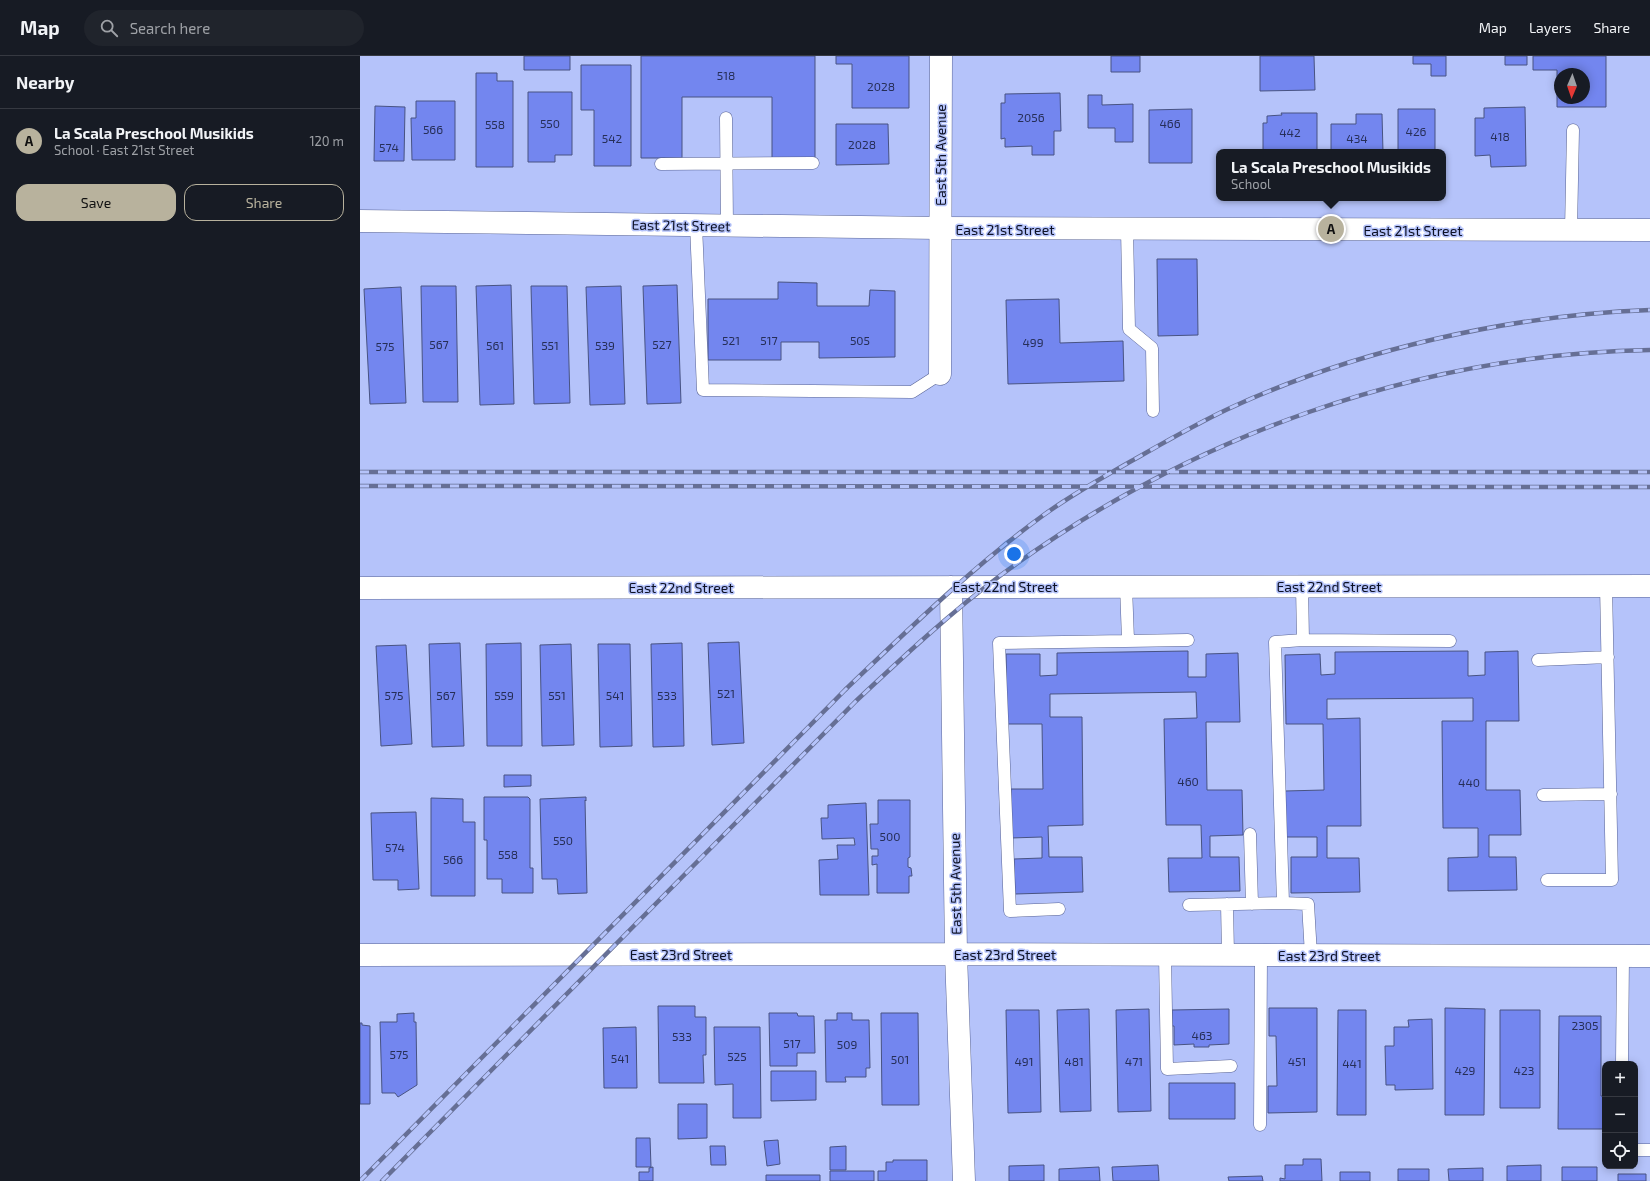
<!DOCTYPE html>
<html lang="en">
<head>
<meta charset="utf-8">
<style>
	:root { --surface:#171b24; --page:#20242c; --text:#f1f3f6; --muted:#9ea1a6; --line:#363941; --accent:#b8b29d }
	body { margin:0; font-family:"Exo 2",sans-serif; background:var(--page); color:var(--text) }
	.controls { position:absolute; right:12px; bottom:12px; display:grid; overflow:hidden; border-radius:8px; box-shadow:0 2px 10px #0003 }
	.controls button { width:36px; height:36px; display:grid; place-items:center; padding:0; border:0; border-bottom:1px solid var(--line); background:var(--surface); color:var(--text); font:20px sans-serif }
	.compass { position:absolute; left:1194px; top:12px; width:36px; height:36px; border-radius:50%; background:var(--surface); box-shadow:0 2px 10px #0003; rotate:182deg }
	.you { position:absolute; left:654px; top:498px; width:14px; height:14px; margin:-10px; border:3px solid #fff; border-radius:50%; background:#1a73e8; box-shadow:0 0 0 6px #1a73e833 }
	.badge { display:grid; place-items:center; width:26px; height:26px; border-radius:50%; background:var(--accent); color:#111; font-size:13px; font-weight:700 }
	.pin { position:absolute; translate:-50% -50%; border:2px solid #fff; box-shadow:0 1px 4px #0006 }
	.popup { position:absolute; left:856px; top:93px; width:230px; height:52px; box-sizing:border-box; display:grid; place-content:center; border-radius:8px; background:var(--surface); filter:drop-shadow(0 1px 3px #0005); font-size:13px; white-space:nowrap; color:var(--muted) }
	.popup b { font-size:15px; color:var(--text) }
	.popup::after { content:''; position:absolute; left:50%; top:100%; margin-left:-8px; border:8px solid transparent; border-top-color:var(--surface) }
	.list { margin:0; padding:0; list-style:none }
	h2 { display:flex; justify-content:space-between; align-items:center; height:52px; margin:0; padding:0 16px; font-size:17px }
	h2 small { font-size:13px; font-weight:400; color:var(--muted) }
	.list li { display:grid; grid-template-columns:26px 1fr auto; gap:12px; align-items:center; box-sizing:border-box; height:64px; padding:0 16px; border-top:1px solid var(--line) }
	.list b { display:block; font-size:15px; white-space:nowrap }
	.list p { margin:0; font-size:13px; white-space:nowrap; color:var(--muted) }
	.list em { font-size:13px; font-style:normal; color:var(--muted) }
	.actions { display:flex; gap:8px; padding:12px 16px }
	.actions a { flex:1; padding:9px 0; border:1px solid var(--accent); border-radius:12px; text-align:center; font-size:14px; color:var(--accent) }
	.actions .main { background:var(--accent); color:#111 }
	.icon { flex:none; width:22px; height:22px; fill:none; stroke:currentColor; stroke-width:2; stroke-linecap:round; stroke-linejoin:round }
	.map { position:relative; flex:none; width:1290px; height:1125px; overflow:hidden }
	header { display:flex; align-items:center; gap:24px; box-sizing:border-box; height:56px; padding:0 20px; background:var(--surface); border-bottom:1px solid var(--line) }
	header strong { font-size:19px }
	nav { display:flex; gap:22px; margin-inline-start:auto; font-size:14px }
	.search { width:280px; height:36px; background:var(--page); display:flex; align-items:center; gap:10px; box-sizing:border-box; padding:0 14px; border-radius:22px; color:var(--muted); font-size:15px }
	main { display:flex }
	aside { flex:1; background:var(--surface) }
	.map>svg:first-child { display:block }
	.building { fill:#7386ef; stroke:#485382; fill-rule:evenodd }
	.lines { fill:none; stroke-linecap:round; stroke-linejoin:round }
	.lane-casing { stroke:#596495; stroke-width:13 }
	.street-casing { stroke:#596495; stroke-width:23 }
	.secondary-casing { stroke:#596495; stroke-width:23 }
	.lane { stroke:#fff; stroke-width:12 }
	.street { stroke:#fff; stroke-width:22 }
	.secondary { stroke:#fff; stroke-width:22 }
	.rail-casing { stroke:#666f95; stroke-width:4.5 }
	.rail { stroke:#b5c3fa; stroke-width:3; stroke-dasharray:9; stroke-linecap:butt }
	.labels { text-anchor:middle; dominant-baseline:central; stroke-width:3; stroke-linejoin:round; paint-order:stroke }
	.number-label { font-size:12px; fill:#262e57 }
	.street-label { font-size:14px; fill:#0d1124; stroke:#b5c3fa }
</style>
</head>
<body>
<header>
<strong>Map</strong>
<div class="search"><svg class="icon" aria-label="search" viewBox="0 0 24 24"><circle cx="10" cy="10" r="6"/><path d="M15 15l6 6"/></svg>Search here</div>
<nav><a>Map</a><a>Layers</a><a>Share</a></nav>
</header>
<main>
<aside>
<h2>Nearby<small></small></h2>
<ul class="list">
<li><span class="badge">A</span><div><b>La Scala Preschool Musikids</b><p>School · East 21st Street</p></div><em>120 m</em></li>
</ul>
<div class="actions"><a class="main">Save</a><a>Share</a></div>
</aside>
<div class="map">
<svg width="1290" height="1125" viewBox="0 0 1290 1125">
	<rect width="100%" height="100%" fill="#b5c3fa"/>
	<!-- building -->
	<path class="building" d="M 164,0 L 210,0 L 210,14 L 164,14 Z
		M 281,0 L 455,0 L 455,102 L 412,102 L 412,41 L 322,41 L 322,102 L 281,102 Z
		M 476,0 L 549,0 L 549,52 L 492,52 L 492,8 L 476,8 Z
		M 751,0 L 780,0 L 780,16 L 751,16 Z
		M 900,0 L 954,0 L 955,34 L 900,35 Z
		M 1053,0 L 1086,0 L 1086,20 L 1071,20 L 1071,8 L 1053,8 Z
		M 1145,0 L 1167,0 L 1167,9 L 1145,9 Z
		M 1173,0 L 1246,0 L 1246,51 L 1197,51 L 1197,14 L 1173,14 ZM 1200,18 L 1224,18 L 1224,42 L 1200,42 Z
		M 221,9 L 271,9 L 271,110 L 234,110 L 234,54 L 221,54 Z
		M 116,17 L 137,17 L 137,25 L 153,25 L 153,111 L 116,111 Z
		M 168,36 L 212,36 L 212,99 L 195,99 L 195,106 L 168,106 Z
		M 700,37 L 701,75 L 694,75 L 694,99 L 672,99 L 672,90 L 645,91 L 645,82 L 641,83 L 641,47 L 645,47 L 645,38 Z
		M 728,39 L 742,39 L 742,49 L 773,48 L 773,86 L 755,86 L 755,72 L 728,72 Z
		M 56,45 L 95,45 L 95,104 L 52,104 L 51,62 L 56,62 Z
		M 15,50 L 45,51 L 44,105 L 14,105 Z
		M 1165,51 L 1166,110 L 1131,111 L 1130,99 L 1115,100 L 1115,62 L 1124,62 L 1124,52 Z
		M 832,53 L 832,107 L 789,107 L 789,54 Z
		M 1038,53 L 1075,53 L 1075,96 L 1038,96 Z
		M 921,57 L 957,57 L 957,96 L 903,96 L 903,67 L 907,67 L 907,60 L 922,59 Z
		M 996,58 L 1022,58 L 1023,96 L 971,96 L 971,68 L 996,68 Z
		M 476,68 L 528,68 L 529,108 L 476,109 Z
		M 797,203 L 837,203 L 838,279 L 798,280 Z
		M 418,226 L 457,227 L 457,250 L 509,250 L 510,234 L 535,235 L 535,301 L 459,302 L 459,286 L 421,286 L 421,304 L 348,304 L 348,243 L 418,243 Z
		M 151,229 L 154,348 L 120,349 L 116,230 Z
		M 317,229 L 321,347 L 287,348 L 283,230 Z
		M 61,230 L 96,230 L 98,346 L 63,346 Z
		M 171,230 L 207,230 L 210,347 L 174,348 Z
		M 261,230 L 265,348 L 230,349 L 226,231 Z
		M 41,231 L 46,347 L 10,348 L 4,233 Z
		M 699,243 L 700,287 L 763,285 L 764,325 L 648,328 L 646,244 Z
		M 379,586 L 384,687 L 352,689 L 348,587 Z
		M 100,587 L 104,690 L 72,691 L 69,588 Z
		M 161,587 L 162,690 L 127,690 L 126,588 Z
		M 322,587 L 324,690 L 293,691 L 291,588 Z
		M 211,588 L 214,689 L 182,690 L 180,589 Z
		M 238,588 L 270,588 L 272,690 L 240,691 Z
		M 46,589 L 52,688 L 21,690 L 16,590 Z
		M 828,595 L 828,621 L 846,621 L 846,598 L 878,597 L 880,666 L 846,666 L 847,734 L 882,734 L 883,779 L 850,780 L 850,801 L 879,801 L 880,835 L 809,836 L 808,802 L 842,802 L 841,769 L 806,769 L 804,663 L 837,662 L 836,636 L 690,638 L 690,661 L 722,661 L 723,769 L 688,770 L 689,801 L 722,801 L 723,836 L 655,838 L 654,803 L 682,802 L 682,781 L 651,782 L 651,733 L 683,733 L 682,668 L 647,668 L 646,598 L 680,598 L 680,620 L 697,619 L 697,597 Z
		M 1108,595 L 1108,620 L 1125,619 L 1125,596 L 1158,595 L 1159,665 L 1126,665 L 1126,734 L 1160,734 L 1161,779 L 1129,779 L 1129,801 L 1156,801 L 1157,834 L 1088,835 L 1088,802 L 1118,801 L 1118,772 L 1083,772 L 1082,665 L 1113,665 L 1113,642 L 967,643 L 967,663 L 1000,662 L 1001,770 L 967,770 L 967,802 L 999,802 L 1000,836 L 931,837 L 931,801 L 957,801 L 957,781 L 925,781 L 925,735 L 964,734 L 963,668 L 926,668 L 925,599 L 960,598 L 961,619 L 975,618 L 975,596 Z
		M 144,719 L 171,719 L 171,730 L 144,731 Z
		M 124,741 L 168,741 L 170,743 L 170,812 L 173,812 L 173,837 L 142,837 L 142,823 L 127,823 L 127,784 L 124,784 Z
		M 226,741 L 226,745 L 225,744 L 227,837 L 198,838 L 197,823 L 182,823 L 180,743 Z
		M 71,742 L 103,743 L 103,766 L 115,766 L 115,840 L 71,840 Z
		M 518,744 L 550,744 L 550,801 L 548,802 L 548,811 L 551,812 L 552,820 L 549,820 L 549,837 L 517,837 L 517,808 L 512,809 L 512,800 L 518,800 L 518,793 L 511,793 L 510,768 L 518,768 Z
		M 506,747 L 509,839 L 460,839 L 459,804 L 478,803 L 477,789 L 495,789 L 494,782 L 462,783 L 461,762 L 468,762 L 468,749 Z
		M 56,756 L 59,833 L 38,834 L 38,824 L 13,824 L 11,757 Z
		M 298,950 L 335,950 L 335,961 L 346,961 L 346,999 L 343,999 L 344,1027 L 299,1027 Z
		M 909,952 L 957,952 L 957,1056 L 908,1057 L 908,1030 L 917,1030 L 916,980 L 909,980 Z
		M 1085,952 L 1125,953 L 1124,1059 L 1085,1059 Z
		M 729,953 L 731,1055 L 700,1056 L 697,954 Z
		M 789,953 L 791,1055 L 758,1056 L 756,954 Z
		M 869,953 L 869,988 L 849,989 L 849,991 L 834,991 L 834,988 L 814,989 L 814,970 L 812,970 L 812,954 Z
		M 646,954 L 679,954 L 681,1056 L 648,1057 Z
		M 978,954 L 1006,954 L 1006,1059 L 977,1059 Z
		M 1140,954 L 1180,954 L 1180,1052 L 1140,1052 Z
		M 54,957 L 54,966 L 56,966 L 57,1029 L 38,1041 L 35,1037 L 22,1037 L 20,966 L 37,966 L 37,958 Z
		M 409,957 L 437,957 L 438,960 L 454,960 L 455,997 L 437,997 L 437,1010 L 410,1010 Z
		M 477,957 L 492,957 L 492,964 L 509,964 L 510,1012 L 506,1012 L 506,1021 L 485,1021 L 486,1026 L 466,1026 L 465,964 L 477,964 Z
		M 521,957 L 558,957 L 559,1049 L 522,1049 Z
		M 1199,960 L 1241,960 L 1241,1040 L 1245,1040 L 1245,1073 L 1198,1073 Z
		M 1072,963 L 1073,1033 L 1035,1034 L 1035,1029 L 1026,1029 L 1025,990 L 1034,990 L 1034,971 L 1049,971 L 1048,964 Z
		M 0,967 L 2,967 L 2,969 L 10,970 L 10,1048 L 0,1048 Z
		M 276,971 L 277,1032 L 244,1032 L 243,972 Z
		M 354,971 L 400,971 L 401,1062 L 373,1062 L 373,1028 L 355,1029 Z
		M 411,1015 L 456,1015 L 456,1044 L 411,1045 Z
		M 809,1027 L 875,1027 L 875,1063 L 809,1063 Z
		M 318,1048 L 347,1048 L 347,1082 L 318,1083 Z
		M 276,1082 L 290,1082 L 291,1111 L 276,1111 Z
		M 418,1084 L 420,1108 L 407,1110 L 404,1085 Z
		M 350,1090 L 365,1090 L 366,1109 L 351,1109 Z
		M 486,1090 L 486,1114 L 470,1114 L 470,1091 Z
		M 943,1103 L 961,1103 L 962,1125 L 920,1125 L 920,1122 L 925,1123 L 925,1109 L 943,1109 Z
		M 533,1104 L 567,1104 L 567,1125 L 518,1125 L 518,1115 L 526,1115 L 526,1106 L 533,1106 Z
		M 684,1109 L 684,1125 L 649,1125 L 649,1110 Z
		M 798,1109 L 799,1125 L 753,1125 L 752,1111 Z
		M 1181,1109 L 1181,1125 L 1147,1125 L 1147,1110 Z
		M 293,1111 L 293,1125 L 279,1125 L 279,1116 L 289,1116 L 289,1112 Z
		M 739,1111 L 740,1125 L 699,1125 L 699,1113 Z
		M 1202,1111 L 1237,1111 L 1237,1125 L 1202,1125 Z
		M 1123,1112 L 1123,1125 L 1089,1125 L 1088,1113 Z
		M 1038,1113 L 1069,1113 L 1069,1125 L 1038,1125 Z
		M 470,1115 L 514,1115 L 514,1125 L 470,1125 Z
		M 980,1116 L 1010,1116 L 1010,1125 L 980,1125 Z
		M 1258,1118 L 1286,1118 L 1286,1125 L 1258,1125 Z
		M 406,1119 L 460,1119 L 460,1125 L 406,1125 Z
		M 902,1120 L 903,1125 L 869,1125 L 868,1121 Z"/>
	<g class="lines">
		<defs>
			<path id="lane" d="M 366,62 L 367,170
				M 301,108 L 453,107
				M 336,169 L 343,334 L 552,336 L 580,318
				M 767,173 L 769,273 L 792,292 L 793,355
				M 1211,174 L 1213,74
				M 766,530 L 768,584
				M 942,530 L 943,584 L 1090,585
				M 943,584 L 915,586 L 923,847 L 948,848 L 951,899
				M 1178,604 L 1248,601
				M 1183,739 L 1251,738
				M 890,778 L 892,848
				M 1187,824 L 1252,824 L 1246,530
				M 867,848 L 868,898
				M 829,849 L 923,847
				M 699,853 L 650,855 L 639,587 L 828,584
				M 805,899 L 807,1013 L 871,1010
				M 1262,1008 L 1263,900
				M 900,1069 L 901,899
				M 1275,1094 L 1290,1094"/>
			<path id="street" d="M 580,318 L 581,0
				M 591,531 L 596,898 L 604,1125
				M 0,532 L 1290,530
				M 0,899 L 596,898 L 1290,900"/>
			<path id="secondary" d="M 0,165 L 580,172 L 1290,174"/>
		</defs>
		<!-- lane casing -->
		<use href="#lane" class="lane-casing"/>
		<!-- street casing -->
		<use href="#street" class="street-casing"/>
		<!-- secondary casing -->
		<use href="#secondary" class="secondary-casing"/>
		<!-- lane -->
		<use href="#lane" class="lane"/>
		<!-- street -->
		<use href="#street" class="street"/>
		<!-- secondary -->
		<use href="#secondary" class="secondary"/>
		<defs>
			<path id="rail" d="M 0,416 L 1290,416
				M 0,430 L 1290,431
				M 0,1125 L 485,634 C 549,573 613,510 685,458 C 713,438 745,420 775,403 C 805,386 836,368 868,353 C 995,294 1150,259 1290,254
				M 22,1125 L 496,645 C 543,601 590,557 641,519 C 828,381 1057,298 1290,294"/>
		</defs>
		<!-- rail casing -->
		<use href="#rail" class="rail-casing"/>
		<!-- rail -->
		<use href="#rail" class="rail"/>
	</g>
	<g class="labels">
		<!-- number labels -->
		<g class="number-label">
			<text x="366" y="19">518</text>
			<text x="521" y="30">2028</text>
			<text x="671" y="61">2056</text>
			<text x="190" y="67">550</text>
			<text x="810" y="67">466</text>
			<text x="135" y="68">558</text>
			<text x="73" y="73">566</text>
			<text x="1056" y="75">426</text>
			<text x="930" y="76">442</text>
			<text x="1140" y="80">418</text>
			<text x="252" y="82">542</text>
			<text x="997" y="82">434</text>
			<text x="502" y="88">2028</text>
			<text x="29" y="91">574</text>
			<text x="371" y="284">521</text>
			<text x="409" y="284">517</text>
			<text x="500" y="284">505</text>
			<text x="673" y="286">499</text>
			<text x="79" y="288">567</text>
			<text x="302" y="288">527</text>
			<text x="135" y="289">561</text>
			<text x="190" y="289">551</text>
			<text x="245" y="289">539</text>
			<text x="25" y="290">575</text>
			<text x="366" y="637">521</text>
			<text x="34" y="639">575</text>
			<text x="86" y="639">567</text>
			<text x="144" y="639">559</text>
			<text x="197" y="639">551</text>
			<text x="255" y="639">541</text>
			<text x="307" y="639">533</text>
			<text x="828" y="725">460</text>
			<text x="1109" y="726">440</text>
			<text x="530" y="780">500</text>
			<text x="203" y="784">550</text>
			<text x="35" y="791">574</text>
			<text x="148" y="798">558</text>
			<text x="93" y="803">566</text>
			<text x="1225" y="969">2305</text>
			<text x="842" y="979">463</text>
			<text x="322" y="980">533</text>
			<text x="432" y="987">517</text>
			<text x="487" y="988">509</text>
			<text x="39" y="998">575</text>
			<text x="377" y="1000">525</text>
			<text x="260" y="1002">541</text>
			<text x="540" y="1003">501</text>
			<text x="664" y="1005">491</text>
			<text x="714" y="1005">481</text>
			<text x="774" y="1005">471</text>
			<text x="937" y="1005">451</text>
			<text x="992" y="1007">441</text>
			<text x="1105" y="1014">429</text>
			<text x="1164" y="1014">423</text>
		</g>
		<!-- street labels -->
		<g class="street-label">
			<text transform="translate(580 99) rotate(-90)">East 5th Avenue</text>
			<text transform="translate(321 169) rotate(1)">East 21st Street</text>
			<text x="645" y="173">East 21st Street</text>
			<text x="1053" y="174">East 21st Street</text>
			<text x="645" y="530">East 22nd Street</text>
			<text x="969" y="530">East 22nd Street</text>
			<text x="321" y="531">East 22nd Street</text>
			<text transform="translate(595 828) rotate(-91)">East 5th Avenue</text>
			<text x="321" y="898">East 23rd Street</text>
			<text x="645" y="898">East 23rd Street</text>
			<text x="969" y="899">East 23rd Street</text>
		</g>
	</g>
</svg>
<div class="controls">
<button>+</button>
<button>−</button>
<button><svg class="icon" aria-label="locate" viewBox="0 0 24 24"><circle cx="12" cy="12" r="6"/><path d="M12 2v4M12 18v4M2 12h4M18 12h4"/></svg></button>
</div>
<svg class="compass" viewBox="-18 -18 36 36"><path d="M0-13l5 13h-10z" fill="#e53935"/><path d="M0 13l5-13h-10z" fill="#9ea1a6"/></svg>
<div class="you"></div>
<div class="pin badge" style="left:971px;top:173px">A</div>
<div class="popup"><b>La Scala Preschool Musikids</b>School</div>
</div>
</main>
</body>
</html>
